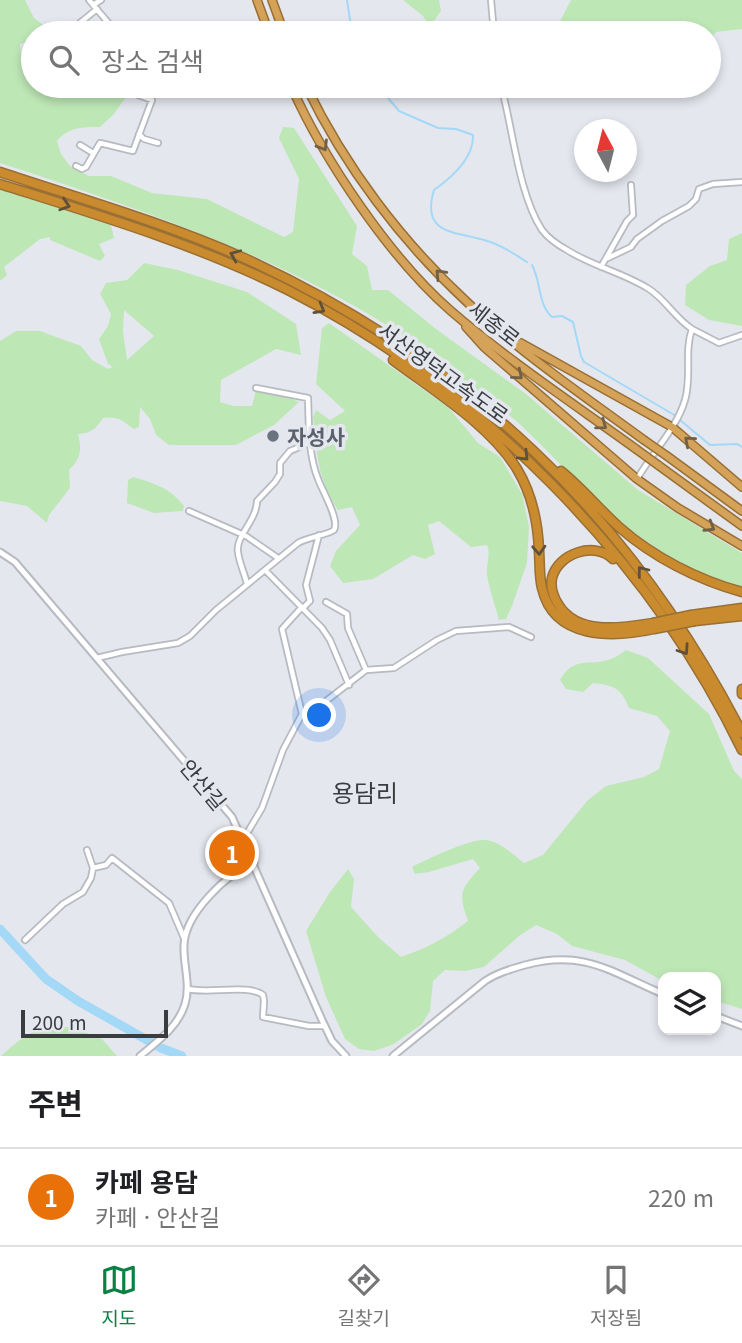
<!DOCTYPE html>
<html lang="ko">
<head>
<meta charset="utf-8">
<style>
	:root { --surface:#fff; --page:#f2f2f2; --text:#202124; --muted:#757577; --line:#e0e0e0; --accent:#0b8043 }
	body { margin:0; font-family:Georgia,"Noto Sans KR",serif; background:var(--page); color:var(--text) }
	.controls { position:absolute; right:21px; bottom:21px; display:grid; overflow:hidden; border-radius:14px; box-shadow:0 4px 10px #0003 }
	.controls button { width:63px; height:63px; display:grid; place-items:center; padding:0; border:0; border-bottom:2px solid var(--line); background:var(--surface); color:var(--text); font:35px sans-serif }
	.compass { position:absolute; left:574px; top:119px; width:63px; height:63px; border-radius:50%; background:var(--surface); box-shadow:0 4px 10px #0003; rotate:353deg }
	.scale { position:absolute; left:21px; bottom:18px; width:147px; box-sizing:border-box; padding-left:7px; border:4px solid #3b3c3f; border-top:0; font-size:19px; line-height:24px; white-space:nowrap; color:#3b3c3f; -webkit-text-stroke:5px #e5e7ef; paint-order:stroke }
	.you { position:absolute; left:320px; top:716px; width:24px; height:24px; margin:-18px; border:5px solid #fff; border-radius:50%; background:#1a73e8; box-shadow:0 0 0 10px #1a73e833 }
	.badge { display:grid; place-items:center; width:46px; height:46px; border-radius:50%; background:var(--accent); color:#fff; font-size:23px; font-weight:700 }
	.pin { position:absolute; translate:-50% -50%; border:4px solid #fff; box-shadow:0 2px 7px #0006 }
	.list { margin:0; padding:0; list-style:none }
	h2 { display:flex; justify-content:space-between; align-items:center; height:91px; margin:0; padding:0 28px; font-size:30px }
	h2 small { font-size:23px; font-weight:400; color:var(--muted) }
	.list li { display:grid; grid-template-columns:46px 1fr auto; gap:21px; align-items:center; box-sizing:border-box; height:98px; padding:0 28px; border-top:2px solid var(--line) }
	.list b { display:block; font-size:26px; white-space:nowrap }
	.list p { margin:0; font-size:23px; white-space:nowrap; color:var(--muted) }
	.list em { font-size:23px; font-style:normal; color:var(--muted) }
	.icon { flex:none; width:38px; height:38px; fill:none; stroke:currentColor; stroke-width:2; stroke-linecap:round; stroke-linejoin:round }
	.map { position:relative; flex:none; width:742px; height:1056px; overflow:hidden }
	.search { position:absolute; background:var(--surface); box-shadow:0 4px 10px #0003; left:21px; right:21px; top:21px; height:77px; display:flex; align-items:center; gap:18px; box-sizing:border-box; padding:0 24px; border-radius:38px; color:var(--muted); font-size:26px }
	.sheet { height:189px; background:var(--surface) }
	nav { display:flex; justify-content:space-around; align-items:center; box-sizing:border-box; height:98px; border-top:2px solid var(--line); background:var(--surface); font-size:19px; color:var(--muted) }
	nav a { display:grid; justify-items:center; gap:4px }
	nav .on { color:var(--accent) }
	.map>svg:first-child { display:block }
	.green { fill:#bee7b6; fill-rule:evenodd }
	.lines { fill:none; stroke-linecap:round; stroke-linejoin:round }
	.stream { stroke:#a4d8f7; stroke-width:2 }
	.river { stroke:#a4d8f7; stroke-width:9 }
	.minor-casing { stroke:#b8bac2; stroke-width:8 }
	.tertiary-casing { stroke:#b8bac2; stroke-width:9 }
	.trunk-casing { stroke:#986f34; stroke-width:10 }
	.motorway-casing { stroke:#986f34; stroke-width:11 }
	.minor { stroke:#fff; stroke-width:4.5 }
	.tertiary { stroke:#fff; stroke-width:5 }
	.trunk { stroke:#d4a258; stroke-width:7 }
	.motorway { stroke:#ca8b2e; stroke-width:8 }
	.trunk-bridge-casing { stroke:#986f34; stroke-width:10; stroke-linecap:butt }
	.motorway-bridge-casing { stroke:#986f34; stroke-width:11; stroke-linecap:butt }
	.trunk-bridge { stroke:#d4a258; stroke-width:7 }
	.motorway-bridge { stroke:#ca8b2e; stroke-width:8 }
	.oneway { stroke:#716048 }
	.oneway2 { stroke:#5f503b }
	.worship-dot { fill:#6b7280; stroke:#e5e7ef; stroke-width:2.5 }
	.labels { text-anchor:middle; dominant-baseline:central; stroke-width:7; stroke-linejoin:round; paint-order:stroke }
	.street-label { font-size:21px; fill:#3b3c3f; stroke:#e5e7ef }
	.worship-label { font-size:21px; font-weight:bold; fill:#5b616d; stroke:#e5e7ef; text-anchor:start }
	.quarter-label { font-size:24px; fill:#3b3c3f; stroke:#e5e7ef }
</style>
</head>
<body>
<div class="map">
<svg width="742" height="1056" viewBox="0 0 742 1056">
	<rect width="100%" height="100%" fill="#e5e7ef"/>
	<!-- green -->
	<path class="green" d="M 0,0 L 25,0 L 34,18 L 50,30 L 47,33 L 33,33 L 33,41 L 20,44 L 22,68 L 33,66 L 33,86 L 129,86 L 130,91 L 114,114 L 100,127 C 83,127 68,127 57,141 L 61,154 L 70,166 L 89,176 L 111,176 L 152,193 L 207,199 L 284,237 L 293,232 L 299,179 L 279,138 L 283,127 L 294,128 L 357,226 L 352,254 L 367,266 L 372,290 L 388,290 L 436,329 L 526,394 L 638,490 L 742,553 L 742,588 C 693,573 647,546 609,512 C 580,486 554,457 526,430 C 510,414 490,401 472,387 C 452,372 433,356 413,342 C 287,258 143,210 0,163 Z
		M 403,0 L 439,0 L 441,11 L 430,26 L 423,16 Z
		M 571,0 L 742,0 L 742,29 L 716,32 L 709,40 L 709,33 L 554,33 Z
		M 0,189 L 111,225 L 114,238 L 99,244 L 105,256 L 100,261 L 50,240 L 50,237 L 40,239 L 4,267 L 7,275 L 0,281 Z
		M 742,233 L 742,326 L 709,320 L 685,305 L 686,285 L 710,266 L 727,260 L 729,239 Z
		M 144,263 L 178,270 L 247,292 L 296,324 L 301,355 L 276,349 L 221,380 L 220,402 L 234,406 L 252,406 L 256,390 L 286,396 L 299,402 L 274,425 L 236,445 L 169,445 L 156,435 L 150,419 L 140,407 L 139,427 L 134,429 C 120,420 122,417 103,418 C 96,429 91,433 78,434 C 82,449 81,459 69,470 L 70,488 L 49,515 L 47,523 L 27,506 L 0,501 L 0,341 L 16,331 L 40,331 L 81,346 L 92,360 L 108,369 L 113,367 L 108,364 L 99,339 L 108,326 L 111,314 L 100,294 L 106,283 L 127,280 ZM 124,310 L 154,336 L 127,360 L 123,331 Z
		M 329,323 L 448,407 L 478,443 L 500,457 L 522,494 L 529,527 L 527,563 L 512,606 L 506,619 L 499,620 C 495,605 489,589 487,574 C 486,564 491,554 487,545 L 471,547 L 439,521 L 428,525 L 435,554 L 425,559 L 413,555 L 373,579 L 343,583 L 330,566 L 336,551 L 360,525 L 352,507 L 338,510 C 316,476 318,456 313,418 L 316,410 L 330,420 L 345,411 L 316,384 L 322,328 Z
		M 133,477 C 153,483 171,488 184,506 L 183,511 L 154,513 L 127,503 L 128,480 Z
		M 626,650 L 648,658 L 709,714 L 734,771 L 742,779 L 742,1009 L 716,1001 L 716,977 L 663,977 L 663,981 L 625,960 L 572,946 L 557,934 L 536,925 L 519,936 L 484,967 L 465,971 L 445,970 L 433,981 L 430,1011 L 422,1024 L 394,1044 L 374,1051 L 359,1049 L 345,1039 L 326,997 L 306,931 L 330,892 L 348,869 L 354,879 L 351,907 L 379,938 L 401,957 C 427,948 446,938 468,921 C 458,892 460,890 480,868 L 473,859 L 429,872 L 415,874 L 412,867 C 426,860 472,838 486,840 C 501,842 513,855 524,863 L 543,855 L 587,801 L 606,786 L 644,777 L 659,769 L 670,731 L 657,716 L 629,708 C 621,688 614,685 593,683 L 583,692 L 566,689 L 560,680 C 574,655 589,667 611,659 C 616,657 622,653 626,650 Z
		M 72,1027 L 102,1039 L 117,1056 L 1,1056 C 30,1030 34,1028 72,1027 Z"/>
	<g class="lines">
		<!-- stream -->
		<path class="stream" d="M 347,0 L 352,33
			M 378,86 L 399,111 L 438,128 L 456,129 L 473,135 C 474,158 451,178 434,190 C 420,236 457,231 487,241 C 502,245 514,254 527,262
			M 532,265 C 541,281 538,305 552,317 L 562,316 L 573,322 L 581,356 L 584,362 L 676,416
			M 680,420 L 710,445 L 737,444 L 742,447"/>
		<!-- river -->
		<path class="river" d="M 0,929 L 46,979 L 78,1001 L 161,1048 L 182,1056"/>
		<defs>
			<path id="minor" d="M 89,0 L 117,33
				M 491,0 L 494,33
				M 93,5 L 101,0
				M 117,32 L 128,33
				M 72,33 L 76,26 L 97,9
				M 26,64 L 33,63
				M 501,86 C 513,128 518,193 542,230 C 548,238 558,245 567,250 C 592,266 624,273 649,289 C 666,300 675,318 692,329 C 684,351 692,377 685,400 C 677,428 652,453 637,479
				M 139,134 L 144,139 L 158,143
				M 80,145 L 93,153
				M 76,166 L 82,169 L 86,167 L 100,143 L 133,151 L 152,100 L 138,95 L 133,86
				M 608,258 L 631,247 L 637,239 L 662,221 L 689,206 L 696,199 L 699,189 L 713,184 L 742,182
				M 601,267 L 627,221 L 633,215 L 631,185
				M 692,329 L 719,343 L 742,335
				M 189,511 L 246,536 L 278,558
				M 265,570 L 322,628 L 330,640 L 349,685
				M 247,584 C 245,574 239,563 238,552 C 235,537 257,520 257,501 L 275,482 L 280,474 L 280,463 L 290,451 L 311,442
				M 326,602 L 347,614 L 348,628 L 366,670
				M 303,608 L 310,601 L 306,585 L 319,535
				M 97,658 L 122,652 L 178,643 L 190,636 L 216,610 L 298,543 C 306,538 330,534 334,530 C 340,520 322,490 318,479 C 308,454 309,424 308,398 L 256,388
				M 302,714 L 282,629 L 302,607
				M 243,840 L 262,808 L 283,750 L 302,714 L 326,701 L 366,670 L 394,668 L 437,640 L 456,631 L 509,627 L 531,637
				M 87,850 L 93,868
				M 25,940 L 63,904 L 83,892 L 91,878 L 93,868 L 106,865 L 112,858 L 169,903 L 184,938
				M 188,989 C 208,994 250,984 263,995 L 264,1001 L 263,1017 L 309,1026 L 325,1026"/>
			<path id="tertiary" d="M 0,552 L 15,562 L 232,817 L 322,1020 L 332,1041 L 346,1056
				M 716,1016 L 742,1026
				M 140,1056 C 158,1041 178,1027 185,1004 C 191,984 183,965 184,945 C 185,914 226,874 254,863
				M 393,1056 L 485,981 C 497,973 511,969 525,965 C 584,949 611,972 663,994"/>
			<path id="trunk" d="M 257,0 L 269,33
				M 272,0 L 284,33
				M 291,86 C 324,160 390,258 451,311 C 509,361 574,404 636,449
				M 306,86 C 345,167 402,242 468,303 C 522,354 584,396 644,440
				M 466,327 L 484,347 L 637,479 L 678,508 L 742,546
				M 521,343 L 672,427 L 742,487
				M 667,456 L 742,511
				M 658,465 L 742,526"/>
			<path id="motorway" d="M 0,172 C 81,199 165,223 244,258 C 468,361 629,514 742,733
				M 0,184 C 98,215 196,244 288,290 C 480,388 648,556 742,750
				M 393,360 C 434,391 490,425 517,469 C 532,494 538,522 539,551 C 540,563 539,576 542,588 C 554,640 613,638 654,629
				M 561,471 C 582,488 599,509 619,527 C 653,557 698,580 742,592
				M 613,559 C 595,541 558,553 552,578 C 550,588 553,596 558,604 C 577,636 622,628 653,623
				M 691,615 L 742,608
				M 695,621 L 742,616
				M 742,689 L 742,694"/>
		</defs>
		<!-- minor casing -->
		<use href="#minor" class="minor-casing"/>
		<!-- tertiary casing -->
		<use href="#tertiary" class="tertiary-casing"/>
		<!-- trunk casing -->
		<use href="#trunk" class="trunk-casing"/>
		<!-- motorway casing -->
		<use href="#motorway" class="motorway-casing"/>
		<!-- minor -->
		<use href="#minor" class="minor"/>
		<!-- tertiary -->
		<use href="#tertiary" class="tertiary"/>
		<!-- trunk -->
		<use href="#trunk" class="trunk"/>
		<!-- motorway -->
		<use href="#motorway" class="motorway"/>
		<defs>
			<path id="trunk-bridge" d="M 644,440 L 667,456
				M 636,449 L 658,465"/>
			<path id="motorway-bridge" d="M 653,623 L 691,615
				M 654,629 L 695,621"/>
		</defs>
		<!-- trunk-bridge casing -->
		<use href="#trunk-bridge" class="trunk-bridge-casing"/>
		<!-- motorway-bridge casing -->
		<use href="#motorway-bridge" class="motorway-bridge-casing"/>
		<!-- trunk-bridge -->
		<use href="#trunk-bridge" class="trunk-bridge"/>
		<!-- motorway-bridge -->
		<use href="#motorway-bridge" class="motorway-bridge"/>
	</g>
	<!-- one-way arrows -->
	<defs><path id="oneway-chevron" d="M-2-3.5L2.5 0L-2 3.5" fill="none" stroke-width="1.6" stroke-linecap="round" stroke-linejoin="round" transform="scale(1.75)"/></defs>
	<g class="oneway">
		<use href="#oneway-chevron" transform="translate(323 146) rotate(59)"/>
		<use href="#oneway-chevron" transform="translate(440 274) rotate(-133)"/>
		<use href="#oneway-chevron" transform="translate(518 375) rotate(40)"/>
		<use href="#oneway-chevron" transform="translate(602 425) rotate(36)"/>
		<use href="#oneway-chevron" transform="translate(689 441) rotate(-139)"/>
		<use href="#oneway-chevron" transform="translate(710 527) rotate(31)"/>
	</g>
	<g class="oneway2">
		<use href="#oneway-chevron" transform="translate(65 205) rotate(18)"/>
		<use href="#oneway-chevron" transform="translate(235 255) rotate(-157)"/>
		<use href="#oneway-chevron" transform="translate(320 309) rotate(30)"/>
		<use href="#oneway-chevron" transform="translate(524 456) rotate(45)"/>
		<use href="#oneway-chevron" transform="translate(539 550) rotate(87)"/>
		<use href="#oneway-chevron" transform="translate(642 571) rotate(-128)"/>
		<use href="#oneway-chevron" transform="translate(684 650) rotate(56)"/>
	</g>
	<!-- markers -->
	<circle class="worship-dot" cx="273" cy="436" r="7"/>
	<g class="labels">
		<!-- street labels -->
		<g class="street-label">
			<text transform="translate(495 323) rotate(38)">세종로</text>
			<text transform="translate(444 372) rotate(36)">서산영덕고속도로</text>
			<text transform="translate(204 784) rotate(50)">안산길</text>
		</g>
		<!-- worship labels -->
		<g class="worship-label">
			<text x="287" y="436">자성사</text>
		</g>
		<!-- quarter labels -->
		<g class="quarter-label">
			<text x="365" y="791">용담리</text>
		</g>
	</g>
</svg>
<div class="controls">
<button><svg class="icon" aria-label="layers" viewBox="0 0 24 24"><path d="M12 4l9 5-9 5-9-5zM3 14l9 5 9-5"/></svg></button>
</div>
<svg class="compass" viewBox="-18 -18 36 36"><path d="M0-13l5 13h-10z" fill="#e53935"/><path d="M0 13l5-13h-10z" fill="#757577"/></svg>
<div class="scale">200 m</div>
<div class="you"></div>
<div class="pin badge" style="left:232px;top:853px;background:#e8710a">1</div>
<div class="search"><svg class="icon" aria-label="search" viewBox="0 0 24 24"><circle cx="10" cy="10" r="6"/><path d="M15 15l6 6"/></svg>장소 검색</div>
</div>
<section class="sheet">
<h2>주변<small></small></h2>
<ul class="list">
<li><span class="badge" style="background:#e8710a">1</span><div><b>카페 용담</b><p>카페 · 안산길</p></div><em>220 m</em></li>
</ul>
</section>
<nav>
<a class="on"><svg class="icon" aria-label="map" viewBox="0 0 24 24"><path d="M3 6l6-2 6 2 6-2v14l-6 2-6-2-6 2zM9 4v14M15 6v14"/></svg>지도</a>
<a><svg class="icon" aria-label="directions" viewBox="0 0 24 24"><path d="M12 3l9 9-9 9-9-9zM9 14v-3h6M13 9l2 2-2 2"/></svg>길찾기</a>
<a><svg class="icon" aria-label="saved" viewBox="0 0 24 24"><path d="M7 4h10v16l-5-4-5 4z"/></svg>저장됨</a>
</nav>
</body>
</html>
